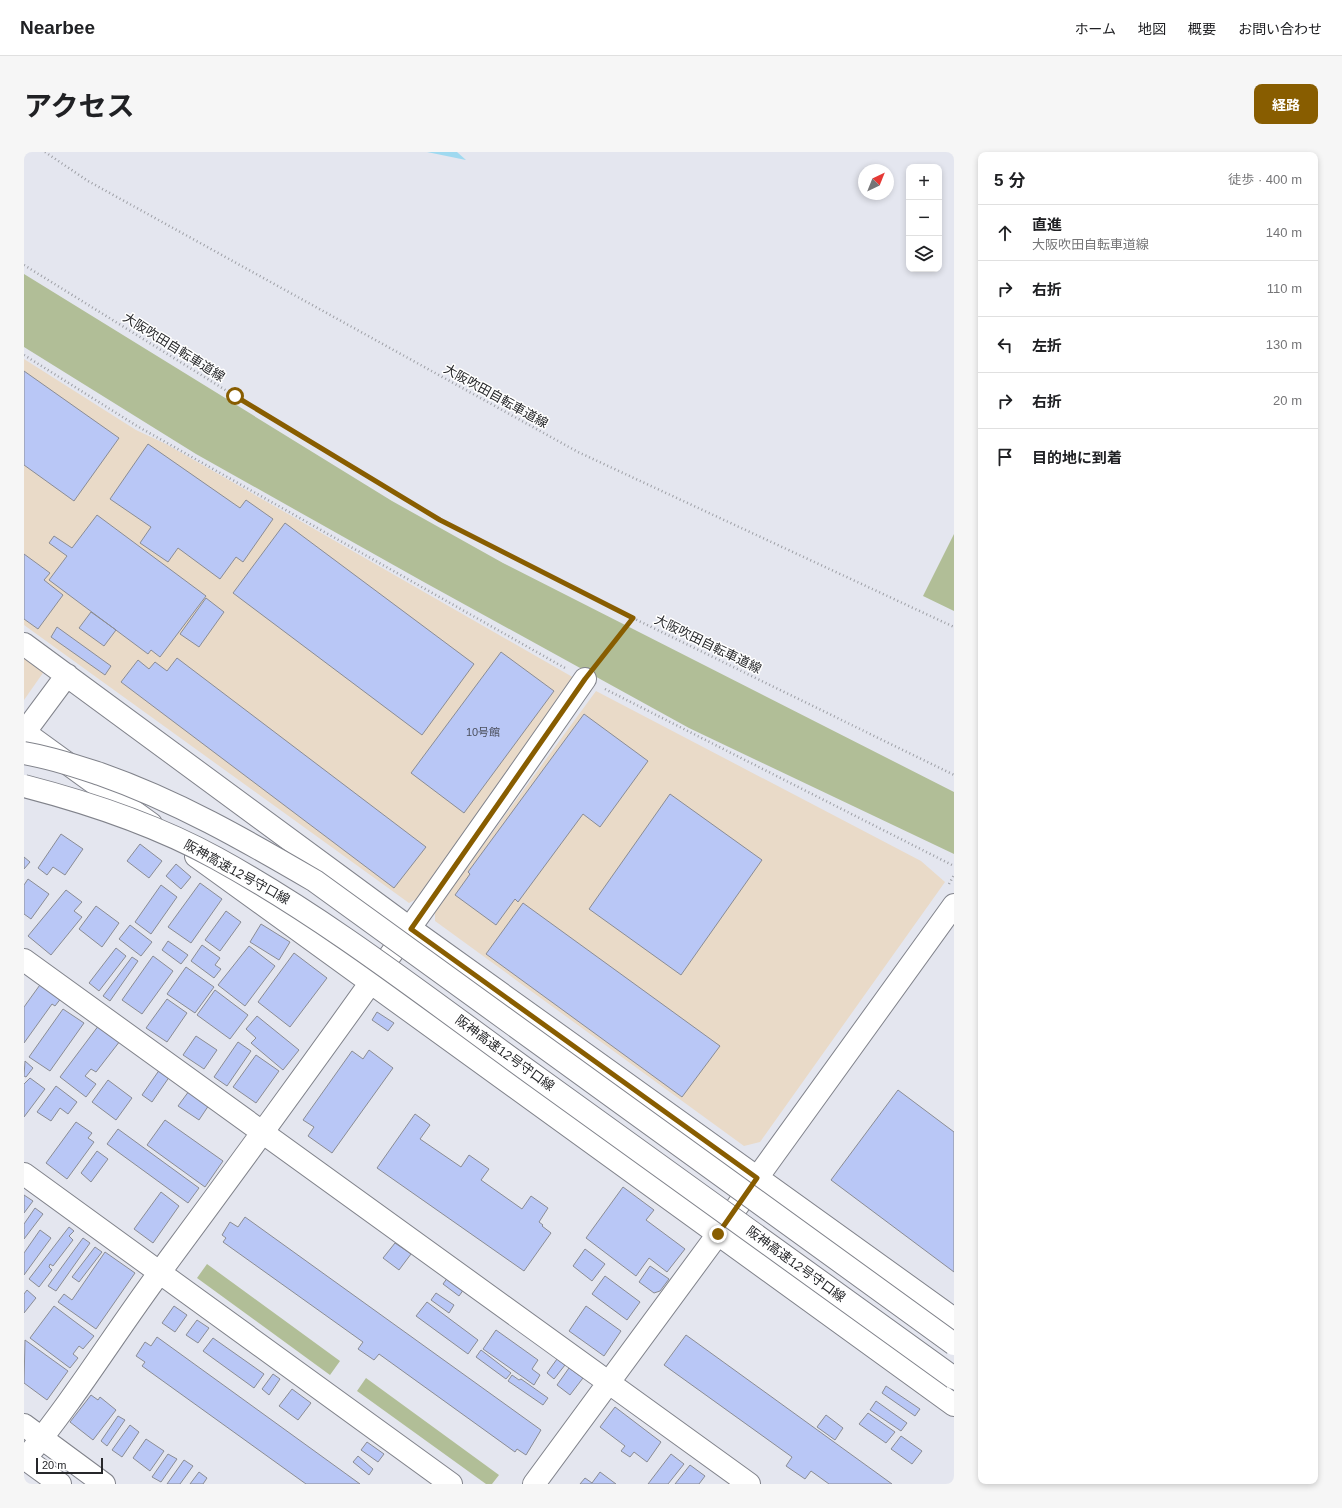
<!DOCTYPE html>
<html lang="ja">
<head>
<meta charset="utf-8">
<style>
	:root { --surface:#fff; --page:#f6f6f6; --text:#202124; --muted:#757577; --line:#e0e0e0; --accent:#885d00 }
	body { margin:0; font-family:Arial,"Noto Sans JP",sans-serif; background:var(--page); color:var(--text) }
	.controls { position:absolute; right:12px; top:12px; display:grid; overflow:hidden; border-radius:8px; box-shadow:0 2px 6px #0003 }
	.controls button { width:36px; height:36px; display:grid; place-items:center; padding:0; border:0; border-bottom:1px solid var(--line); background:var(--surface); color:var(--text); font:20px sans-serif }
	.compass { position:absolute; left:834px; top:12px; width:36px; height:36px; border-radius:50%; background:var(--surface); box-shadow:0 2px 6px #0003; rotate:43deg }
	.scale { position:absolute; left:12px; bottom:10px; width:67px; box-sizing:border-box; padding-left:4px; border:2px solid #26272a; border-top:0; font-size:11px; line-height:14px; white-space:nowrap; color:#26272a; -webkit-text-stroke:3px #fff; paint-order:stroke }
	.stop { position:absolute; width:12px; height:12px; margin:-9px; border:3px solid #885d00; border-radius:50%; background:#fff }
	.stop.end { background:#885d00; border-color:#fff; box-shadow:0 1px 4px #0008 }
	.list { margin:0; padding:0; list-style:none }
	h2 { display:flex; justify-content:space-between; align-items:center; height:52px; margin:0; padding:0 16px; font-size:17px }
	h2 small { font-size:13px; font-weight:400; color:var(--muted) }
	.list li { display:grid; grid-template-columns:26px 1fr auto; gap:12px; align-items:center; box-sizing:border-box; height:56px; padding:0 16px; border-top:1px solid var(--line) }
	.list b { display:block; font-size:15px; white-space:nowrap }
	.list p { margin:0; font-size:13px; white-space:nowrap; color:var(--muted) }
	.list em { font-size:13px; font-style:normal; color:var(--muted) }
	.icon { flex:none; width:22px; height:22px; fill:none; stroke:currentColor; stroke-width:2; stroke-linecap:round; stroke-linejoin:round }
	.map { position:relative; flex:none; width:930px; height:1332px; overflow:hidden; border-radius:8px }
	header { display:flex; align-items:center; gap:24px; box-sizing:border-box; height:56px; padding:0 20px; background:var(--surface); border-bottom:1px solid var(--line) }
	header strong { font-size:19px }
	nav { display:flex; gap:22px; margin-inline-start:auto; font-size:14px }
	.intro { display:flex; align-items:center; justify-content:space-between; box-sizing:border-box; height:96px; padding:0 24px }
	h1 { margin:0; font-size:28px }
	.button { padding:10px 18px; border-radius:8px; background:var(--accent); color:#fff; font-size:14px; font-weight:700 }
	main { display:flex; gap:24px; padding:0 24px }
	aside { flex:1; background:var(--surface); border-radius:8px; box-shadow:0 2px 6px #0003 }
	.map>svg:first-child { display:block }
	.education { fill:#e9dac8 }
	.green { fill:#b1be97 }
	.water { fill:#9fd9f0 }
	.building { fill:#b9c7f6; stroke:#8a8c94 }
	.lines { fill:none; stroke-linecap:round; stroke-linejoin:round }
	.minor-casing { stroke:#81838b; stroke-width:24 }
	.major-casing { stroke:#81838b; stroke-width:24 }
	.path { stroke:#9d9fa5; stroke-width:2.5; stroke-dasharray:1 3; stroke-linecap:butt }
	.minor { stroke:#fff; stroke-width:22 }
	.major { stroke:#fff; stroke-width:22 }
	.highway-bridge-casing { stroke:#81838b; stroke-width:24; stroke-linecap:butt }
	.highway-bridge { stroke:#fff; stroke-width:22 }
	.route { stroke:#885d00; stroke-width:5 }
	.labels { text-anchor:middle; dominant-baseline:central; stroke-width:3; stroke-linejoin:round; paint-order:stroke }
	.number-label { font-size:11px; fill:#4b4f5d }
	.street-label { font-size:13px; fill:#26272a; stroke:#fff }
</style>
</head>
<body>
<header>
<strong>Nearbee</strong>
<nav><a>ホーム</a><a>地図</a><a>概要</a><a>お問い合わせ</a></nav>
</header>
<div class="intro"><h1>アクセス</h1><a class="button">経路</a></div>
<main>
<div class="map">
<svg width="930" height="1332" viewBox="0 0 930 1332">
	<rect width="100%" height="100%" fill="#e4e6ef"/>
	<!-- education -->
	<path class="education" d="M 0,207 L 112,278 L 142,292 L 552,527 L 403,741 L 385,751 L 0,473 Z
		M 0,503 L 21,518 L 0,548 Z
		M 572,539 L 897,709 L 921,730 L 736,990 L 720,994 L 411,769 L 411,759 Z"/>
	<!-- green -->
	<path class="green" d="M 0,122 L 368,349 L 479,411 L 930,640 L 930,702 L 665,576 L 398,429 L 172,302 L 0,195 Z
		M 930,382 L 930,459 L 899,444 Z
		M 183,1112 L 316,1209 L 306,1223 L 173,1126 Z
		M 342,1226 L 475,1323 L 468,1332 L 462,1332 L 333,1239 Z"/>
	<!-- water -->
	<path class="water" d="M 403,0 L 433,0 L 442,8 Z"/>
	<!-- building -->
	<path class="building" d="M 0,219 L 95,286 L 50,349 L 0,313 Z
		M 124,292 L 216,356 L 222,348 L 249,367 L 219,410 L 212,405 L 196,427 L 154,396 L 144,410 L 116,391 L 127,375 L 86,347 Z
		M 73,363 L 182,444 L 136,505 L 127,498 L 124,502 L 25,428 L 43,404 L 25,391 L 30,384 L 48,396 Z
		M 261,371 L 450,512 L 398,583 L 209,441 Z
		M 0,402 L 26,421 L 20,428 L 39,443 L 14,477 L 0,467 Z
		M 182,446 L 200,460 L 175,495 L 156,482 Z
		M 67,460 L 92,478 L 80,494 L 55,476 Z
		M 33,475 L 87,514 L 81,523 L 27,485 Z
		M 477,500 L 530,539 L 440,661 L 387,621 Z
		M 153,506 L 402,695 L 370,736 L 97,530 L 114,508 L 125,517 L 131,510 L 143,519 Z
		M 560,562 L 624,609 L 576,675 L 559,662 L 494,750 L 491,747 L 472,773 L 431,743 L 446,722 L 444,720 Z
		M 646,642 L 738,708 L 657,823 L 565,757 Z
		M 37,682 L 59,697 L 41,723 L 29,715 L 23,723 L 14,716 Z
		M 116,692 L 138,709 L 125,726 L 103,709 Z
		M 0,705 L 6,710 L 0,717 Z
		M 152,712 L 167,725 L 157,737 L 142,724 Z
		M 4,727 L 25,742 L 7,767 L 0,762 L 0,733 Z
		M 176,731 L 198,747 L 167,791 L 144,775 Z
		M 137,733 L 153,745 L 127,782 L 111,770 Z
		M 42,738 L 58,750 L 50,759 L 58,765 L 27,803 L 4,784 Z
		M 499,751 L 696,894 L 658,945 L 462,802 Z
		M 72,754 L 95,771 L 78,795 L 55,777 Z
		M 202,759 L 217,770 L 196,799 L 181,788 Z
		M 237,772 L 266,790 L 255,808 L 226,790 Z
		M 106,773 L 128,790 L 117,804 L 95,787 Z
		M 144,789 L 164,803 L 157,812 L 138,798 Z
		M 178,793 L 196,806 L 191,813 L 197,817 L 190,826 L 167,809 Z
		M 225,794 L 251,814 L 221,854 L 194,833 Z
		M 92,796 L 102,804 L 75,839 L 65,831 Z
		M 270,801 L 303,826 L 266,875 L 234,850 Z
		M 129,804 L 149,819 L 118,862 L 98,848 Z
		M 108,805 L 114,809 L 86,849 L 79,844 Z
		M 162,815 L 190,835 L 171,861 L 143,842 Z
		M 18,830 L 38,845 L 31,854 L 28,852 L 0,891 L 0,855 Z
		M 191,838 L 224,863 L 206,887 L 173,863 Z
		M 143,847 L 163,861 L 143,890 L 122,876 Z
		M 39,857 L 60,871 L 26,919 L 5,905 Z
		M 353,860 L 370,871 L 364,879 L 348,868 Z
		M 233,864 L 275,898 L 259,918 L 227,891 L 232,886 L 222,877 Z
		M 75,873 L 96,889 L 72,920 L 67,917 L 61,924 L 72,932 L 62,945 L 36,925 Z
		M 172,884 L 193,898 L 180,917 L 159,903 Z
		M 214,890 L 227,899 L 203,934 L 190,925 Z
		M 345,898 L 369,916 L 308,1001 L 284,984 L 290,975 L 279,968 L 328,899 L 339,907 Z
		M 232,903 L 255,919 L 232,951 L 209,935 Z
		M 1,909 L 9,916 L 2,925 L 0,924 Z
		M 136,917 L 146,924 L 128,950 L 118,943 Z
		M 6,926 L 21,937 L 0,965 L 0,932 Z
		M 84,928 L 108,946 L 92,968 L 68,950 Z
		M 32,934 L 53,950 L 44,962 L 36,956 L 27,969 L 13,960 Z
		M 874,938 L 930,980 L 930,1120 L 807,1028 Z
		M 165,939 L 185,953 L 175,968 L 154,954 Z
		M 391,962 L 406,973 L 396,987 L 437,1015 L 445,1003 L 465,1017 L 457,1028 L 498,1057 L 507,1044 L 524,1056 L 515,1070 L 519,1073 L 518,1074 L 527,1081 L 500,1119 L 353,1016 Z
		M 141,968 L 199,1009 L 181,1035 L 123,993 Z
		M 52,970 L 68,981 L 64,986 L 70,990 L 43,1027 L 22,1011 Z
		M 94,977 L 175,1036 L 164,1051 L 83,992 Z
		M 73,999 L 84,1007 L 67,1030 L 57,1021 Z
		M 599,1035 L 630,1058 L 622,1068 L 661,1097 L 643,1120 L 625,1106 L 612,1124 L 562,1086 Z
		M 137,1040 L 155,1054 L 129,1091 L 110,1077 Z
		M 0,1043 L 9,1049 L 0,1061 Z
		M 11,1056 L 19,1062 L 0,1087 L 0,1072 Z
		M 221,1065 L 517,1278 L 502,1303 L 493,1297 L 491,1300 L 355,1202 L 350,1208 L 334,1197 L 339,1190 L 199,1090 L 202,1086 L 198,1083 L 206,1070 L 214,1075 Z
		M 45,1075 L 50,1079 L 45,1084 L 49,1088 L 29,1114 L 26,1112 L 25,1115 L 28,1118 L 15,1135 L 5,1127 Z
		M 16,1078 L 27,1086 L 0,1123 L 0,1101 Z
		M 59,1086 L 66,1091 L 32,1139 L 24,1134 Z
		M 371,1091 L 387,1102 L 375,1118 L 359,1106 Z
		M 71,1095 L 78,1100 L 55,1130 L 48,1125 Z
		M 561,1097 L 581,1112 L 568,1129 L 549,1114 Z
		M 81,1100 L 111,1121 L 72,1177 L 34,1150 L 40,1142 L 48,1148 Z
		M 626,1114 L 645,1127 L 636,1139 L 630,1141 L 615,1130 Z
		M 581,1124 L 616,1150 L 603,1168 L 568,1142 Z
		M 424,1125 L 440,1137 L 435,1144 L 419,1132 Z
		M 3,1138 L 12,1146 L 0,1161 L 0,1142 Z
		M 412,1141 L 430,1153 L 425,1161 L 407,1148 Z
		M 403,1150 L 454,1188 L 444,1202 L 392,1164 Z
		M 30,1154 L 70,1184 L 59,1197 L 55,1194 L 49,1202 L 54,1206 L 46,1216 L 6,1186 Z
		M 150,1154 L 163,1163 L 151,1180 L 138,1171 Z
		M 562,1154 L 597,1179 L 580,1204 L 545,1179 Z
		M 173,1168 L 185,1176 L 174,1191 L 162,1183 Z
		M 472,1178 L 514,1208 L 508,1217 L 516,1223 L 510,1233 L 459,1197 Z
		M 662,1183 L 868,1332 L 805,1332 L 787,1319 L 781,1327 L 762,1314 L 768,1305 L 640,1213 Z
		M 133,1185 L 336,1332 L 282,1332 L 118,1214 L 121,1210 L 112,1204 L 121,1190 L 127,1194 Z
		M 189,1186 L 240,1222 L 230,1236 L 179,1199 Z
		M 1,1188 L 44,1219 L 23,1248 L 0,1231 Z
		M 457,1198 L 487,1221 L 482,1227 L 452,1205 Z
		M 533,1207 L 541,1213 L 530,1227 L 523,1221 Z
		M 545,1216 L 559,1226 L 546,1243 L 533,1233 Z
		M 249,1222 L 256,1227 L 245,1243 L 238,1237 Z
		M 488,1223 L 495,1228 L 497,1227 L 524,1246 L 519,1253 L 484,1229 Z
		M 862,1234 L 896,1257 L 891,1264 L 858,1241 Z
		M 268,1237 L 287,1251 L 274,1268 L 255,1254 Z
		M 67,1243 L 74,1248 L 76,1245 L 92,1258 L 69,1288 L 46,1270 Z
		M 852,1249 L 883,1271 L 877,1279 L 846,1258 Z
		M 591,1255 L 637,1290 L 623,1310 L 610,1300 L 606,1305 L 597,1299 L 601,1294 L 576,1275 Z
		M 844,1261 L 871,1280 L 862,1291 L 835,1272 Z
		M 802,1263 L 819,1276 L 811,1288 L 793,1275 Z
		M 94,1264 L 101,1268 L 83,1294 L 77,1289 Z
		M 106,1273 L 115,1280 L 98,1305 L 88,1298 Z
		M 877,1284 L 898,1299 L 888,1312 L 867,1297 Z
		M 122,1287 L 140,1299 L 126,1319 L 109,1306 Z
		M 343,1290 L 360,1302 L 354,1310 L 337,1298 Z
		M 144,1302 L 153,1307 L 137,1330 L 128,1325 Z
		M 647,1302 L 660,1312 L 644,1332 L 624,1332 Z
		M 334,1304 L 349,1317 L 345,1323 L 329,1310 Z
		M 160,1308 L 169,1314 L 156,1332 L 143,1332 Z
		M 666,1313 L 681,1324 L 675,1332 L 651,1332 Z
		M 175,1320 L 183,1326 L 179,1332 L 166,1332 Z
		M 576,1320 L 592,1332 L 556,1332 L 561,1326 L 568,1331 Z"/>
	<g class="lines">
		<defs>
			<path id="minor" d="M 0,492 L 387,777 L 930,1167
				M 0,580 L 127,672
				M 0,581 L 43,523
				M 172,704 L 930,1253
				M 0,808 L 725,1332
				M 0,1022 L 427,1332
				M 0,1308 C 50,1248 90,1182 136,1120 C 281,924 422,727 561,527
				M 510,1332 L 694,1082 L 733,1026 L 930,753"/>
			<path id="major" d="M 0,1273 L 80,1332
				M 0,1306 L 36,1332"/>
		</defs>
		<!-- minor casing -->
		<use href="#minor" class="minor-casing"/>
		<!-- major casing -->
		<use href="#major" class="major-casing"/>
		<!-- path -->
		<path class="path" d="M 21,0 L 64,29 L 554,300 L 930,475
			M 0,113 L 211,244 L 416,368 L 609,466 L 930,623
			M 0,203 L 113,274 L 541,516
			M 575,509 L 609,466
			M 581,537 L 930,714
			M 925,732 L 930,723"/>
		<!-- minor -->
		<use href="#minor" class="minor"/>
		<!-- major -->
		<use href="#major" class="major"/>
		<defs>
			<path id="highway-bridge" d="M 0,601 C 26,605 52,614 76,622 C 153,649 221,688 291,729 L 930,1192
				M 0,634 C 66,651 132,673 192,706 C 305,768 406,848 510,923 C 650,1024 790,1125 930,1226"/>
		</defs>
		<!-- highway-bridge casing -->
		<use href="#highway-bridge" class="highway-bridge-casing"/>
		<!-- highway-bridge -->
		<use href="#highway-bridge" class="highway-bridge"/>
	</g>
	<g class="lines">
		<!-- route -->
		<path class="route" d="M 211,244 L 416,368 L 609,466 L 561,527 L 387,777 L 733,1026 L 694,1082"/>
	</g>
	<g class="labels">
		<!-- number labels -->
		<g class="number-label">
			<text x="459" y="580">10号館</text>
		</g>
		<!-- street labels -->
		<g class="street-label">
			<text transform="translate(150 195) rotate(32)">大阪吹田自転車道線</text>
			<text transform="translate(472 244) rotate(29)">大阪吹田自転車道線</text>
			<text transform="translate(684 492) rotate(26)">大阪吹田自転車道線</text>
			<text transform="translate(213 720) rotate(29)">阪神高速12号守口線</text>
			<text transform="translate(481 901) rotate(36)">阪神高速12号守口線</text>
			<text transform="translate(772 1112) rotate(36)">阪神高速12号守口線</text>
		</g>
	</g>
</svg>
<div class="controls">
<button>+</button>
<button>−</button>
<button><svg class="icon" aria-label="layers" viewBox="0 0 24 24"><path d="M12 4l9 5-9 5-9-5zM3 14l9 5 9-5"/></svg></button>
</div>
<svg class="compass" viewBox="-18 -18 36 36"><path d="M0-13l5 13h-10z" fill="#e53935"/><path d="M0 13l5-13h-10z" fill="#757577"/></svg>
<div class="scale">20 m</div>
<div class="stop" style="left:211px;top:244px"></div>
<div class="stop end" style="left:694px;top:1082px"></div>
</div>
<aside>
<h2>5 分<small>徒歩 · 400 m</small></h2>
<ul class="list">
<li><svg class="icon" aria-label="ahead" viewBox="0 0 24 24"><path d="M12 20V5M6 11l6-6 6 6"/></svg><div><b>直進</b><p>大阪吹田自転車道線</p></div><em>140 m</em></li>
<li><svg class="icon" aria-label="right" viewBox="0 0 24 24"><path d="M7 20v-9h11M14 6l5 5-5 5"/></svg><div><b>右折</b></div><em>110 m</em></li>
<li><svg class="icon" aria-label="left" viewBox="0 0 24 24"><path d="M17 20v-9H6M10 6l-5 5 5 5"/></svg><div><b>左折</b></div><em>130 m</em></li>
<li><svg class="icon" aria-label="right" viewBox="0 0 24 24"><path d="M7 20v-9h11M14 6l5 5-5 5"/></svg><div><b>右折</b></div><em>20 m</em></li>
<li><svg class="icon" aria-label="arrive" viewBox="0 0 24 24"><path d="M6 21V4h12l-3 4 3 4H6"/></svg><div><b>目的地に到着</b></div></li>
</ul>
</aside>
</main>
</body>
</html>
